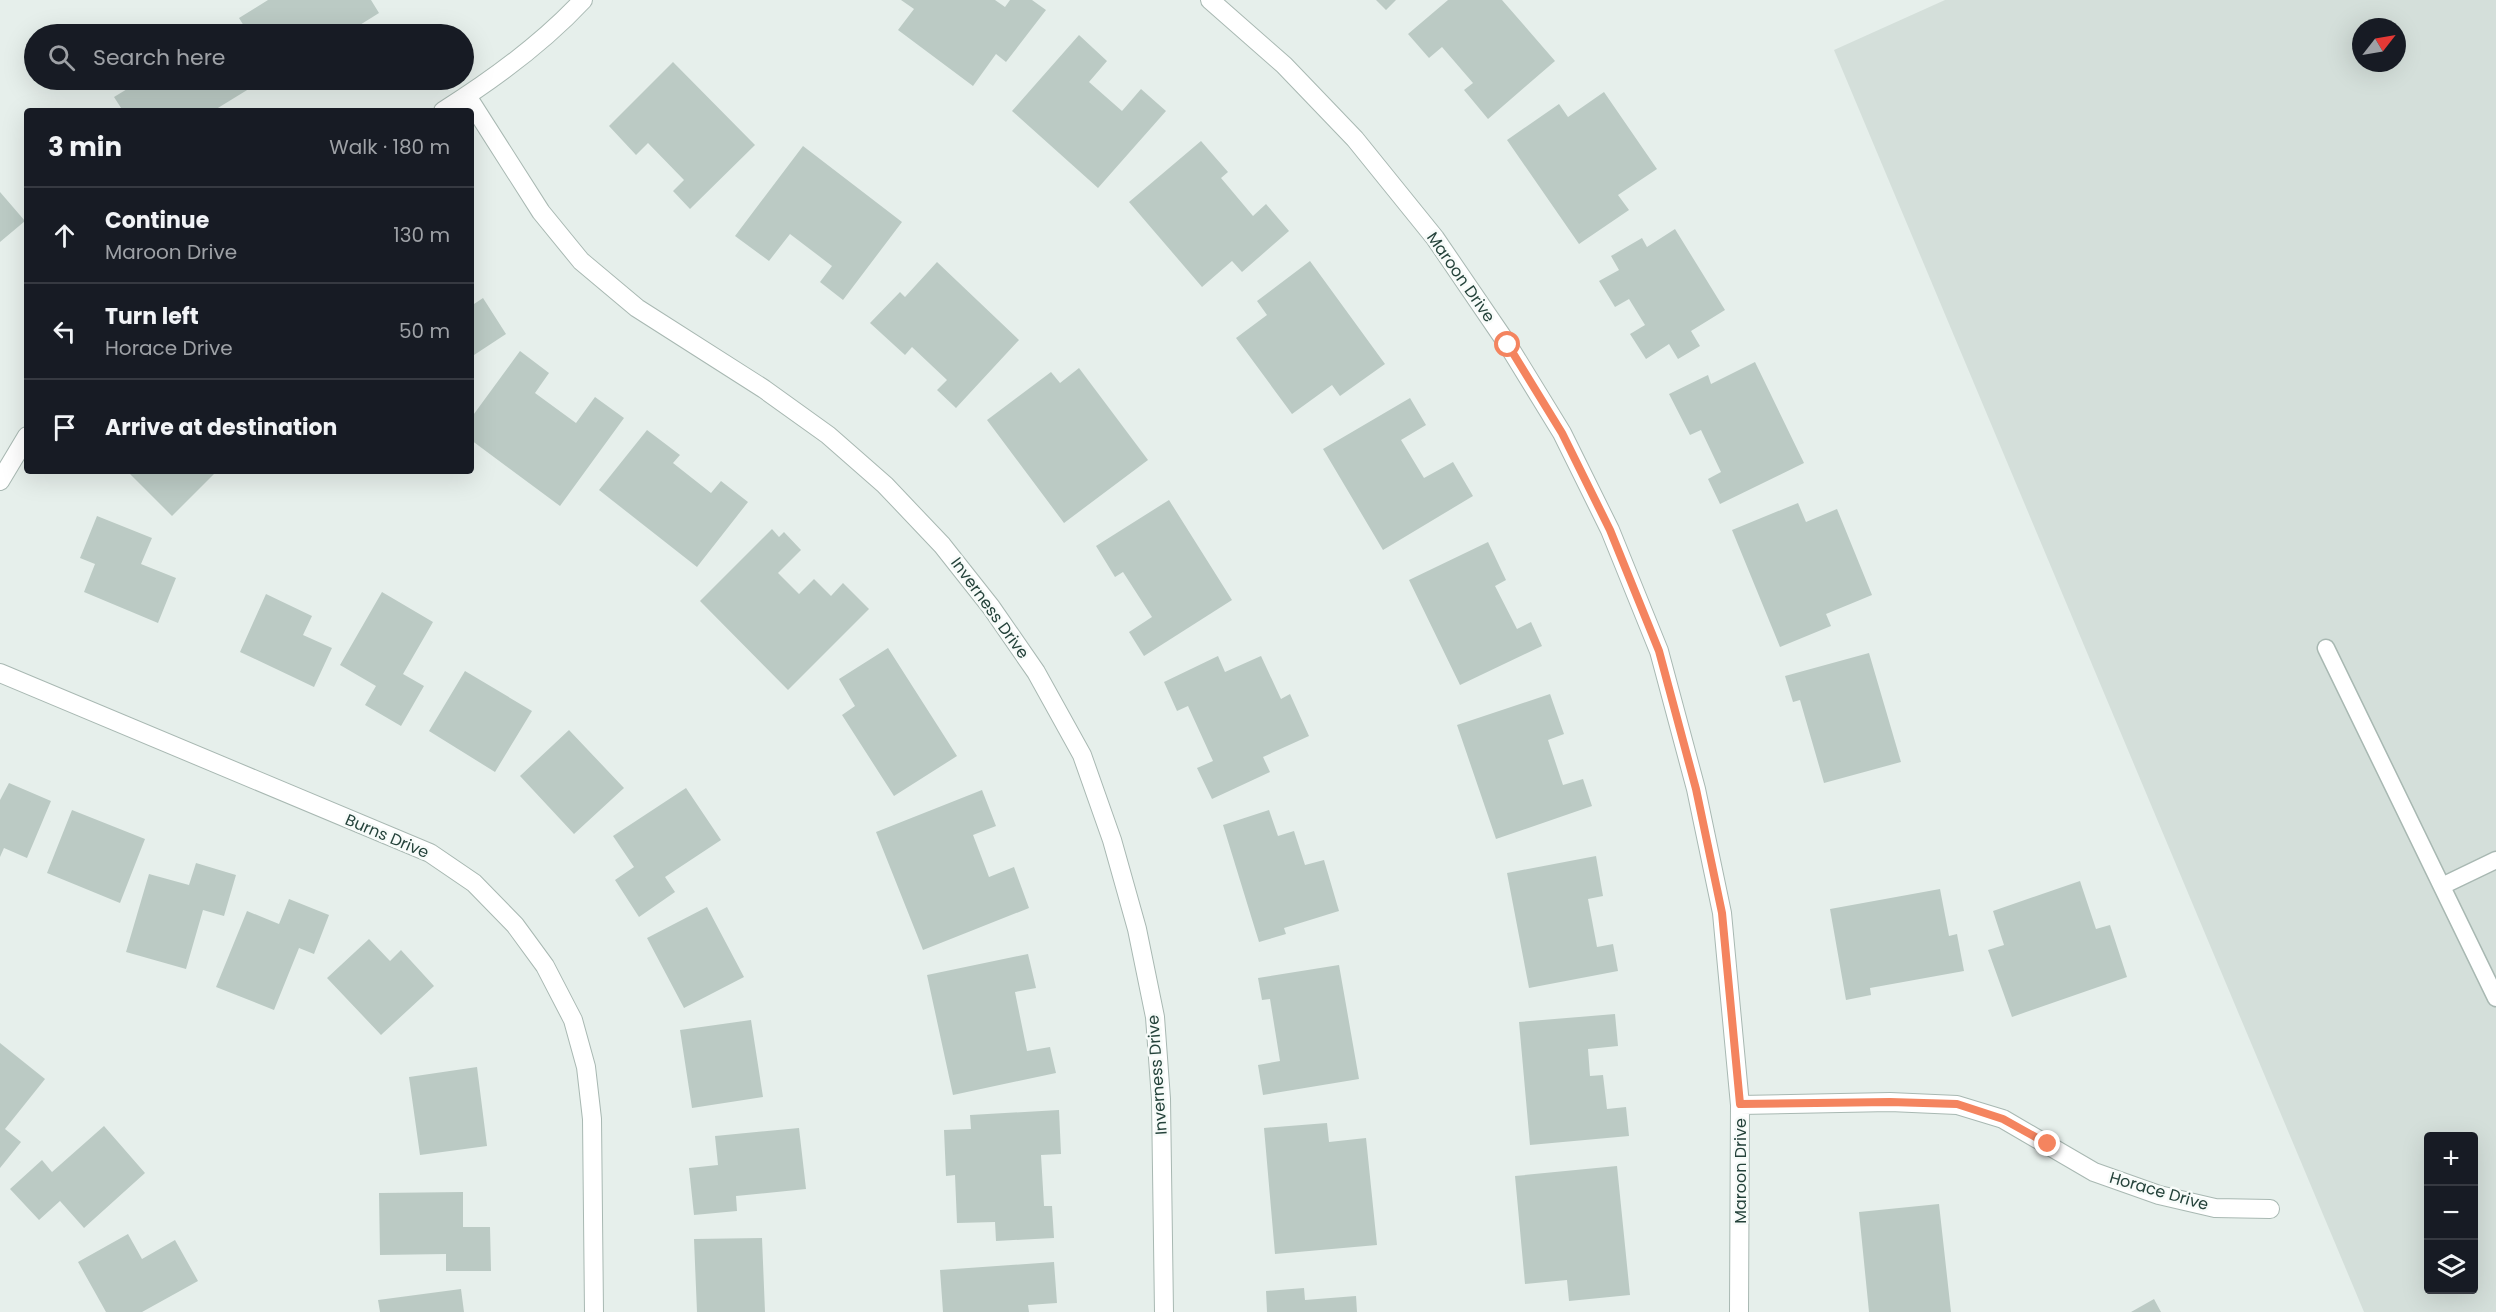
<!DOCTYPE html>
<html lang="en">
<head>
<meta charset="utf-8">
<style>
	:root { --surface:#171b24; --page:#242831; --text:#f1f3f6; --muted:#9ea1a6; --line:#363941 }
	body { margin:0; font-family:Poppins,sans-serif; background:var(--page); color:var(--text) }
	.controls { position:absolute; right:18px; bottom:18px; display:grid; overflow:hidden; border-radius:6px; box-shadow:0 6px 24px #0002 }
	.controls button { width:54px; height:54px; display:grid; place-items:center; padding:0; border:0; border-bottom:2px solid var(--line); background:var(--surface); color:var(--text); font:30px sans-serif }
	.compass { position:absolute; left:2352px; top:18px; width:54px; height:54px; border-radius:50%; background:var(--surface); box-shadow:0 6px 24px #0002; rotate:59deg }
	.stop { position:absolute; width:18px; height:18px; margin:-14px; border:4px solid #f4845f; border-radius:50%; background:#fff }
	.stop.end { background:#f4845f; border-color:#fff; box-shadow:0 2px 6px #0008 }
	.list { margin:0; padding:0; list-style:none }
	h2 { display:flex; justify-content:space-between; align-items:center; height:78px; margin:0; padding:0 24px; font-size:26px }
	h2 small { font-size:20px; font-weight:400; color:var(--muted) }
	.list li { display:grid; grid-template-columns:39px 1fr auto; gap:18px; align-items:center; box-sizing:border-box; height:96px; padding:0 24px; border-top:2px solid var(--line) }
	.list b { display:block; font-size:22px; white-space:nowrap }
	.list p { margin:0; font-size:20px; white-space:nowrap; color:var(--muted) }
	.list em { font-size:20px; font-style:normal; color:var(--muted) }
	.icon { flex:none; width:33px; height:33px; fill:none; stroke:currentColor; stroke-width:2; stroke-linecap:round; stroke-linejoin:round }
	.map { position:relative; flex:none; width:2496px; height:1312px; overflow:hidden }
	.search { position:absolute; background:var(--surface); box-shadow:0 6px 24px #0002; left:24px; top:24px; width:450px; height:66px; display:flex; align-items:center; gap:15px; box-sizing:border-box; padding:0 21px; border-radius:33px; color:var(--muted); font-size:22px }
	.panel { position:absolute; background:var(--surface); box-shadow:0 6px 24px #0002; left:24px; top:108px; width:450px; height:366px; border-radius:6px }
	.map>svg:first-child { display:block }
	.built { fill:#d4dfda; fill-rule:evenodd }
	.building { fill:#bbcac4 }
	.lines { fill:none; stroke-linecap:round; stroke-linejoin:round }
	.lane-casing { stroke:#a8b8b2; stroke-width:19 }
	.street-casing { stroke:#a8b8b2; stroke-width:20 }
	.lane { stroke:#fff; stroke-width:16 }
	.street { stroke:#fff; stroke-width:18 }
	.route { stroke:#f4845f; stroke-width:8 }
	.labels { text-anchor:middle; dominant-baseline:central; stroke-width:5; stroke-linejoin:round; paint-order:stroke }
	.street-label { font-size:16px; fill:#24423a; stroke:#f7fbf9 }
</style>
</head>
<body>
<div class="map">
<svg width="2496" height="1312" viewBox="0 0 2496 1312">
	<rect width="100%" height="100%" fill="#e6efeb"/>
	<!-- built -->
	<path class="built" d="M 1945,0 L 2496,0 L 2496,1312 L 2364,1312 L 1834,50 ZM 2361,27 L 2397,27 L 2397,63 L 2361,63 ZM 2428,1136 L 2474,1136 L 2474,1290 L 2428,1290 Z"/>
	<!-- building -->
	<path class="building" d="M 268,0 L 371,0 L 379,13 L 347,33 L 345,29 L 336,34 L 249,34 L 239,18 Z
		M 901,0 L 995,0 L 1005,7 L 1010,0 L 1032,0 L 1046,10 L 1006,62 L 996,54 L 973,86 L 898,30 L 914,9 Z
		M 1376,0 L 1396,0 L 1386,10 Z
		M 1448,0 L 1502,0 L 1555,61 L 1488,119 L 1464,90 L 1473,83 L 1442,47 L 1429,58 L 1408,34 Z
		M 1079,35 L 1107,61 L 1089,82 L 1122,111 L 1141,89 L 1166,111 L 1098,188 L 1012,111 Z
		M 673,62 L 755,145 L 690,209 L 673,191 L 684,180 L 648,143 L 636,155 L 609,126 Z
		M 142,80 L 248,80 L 252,87 L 213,111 L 123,111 L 114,97 Z
		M 1604,92 L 1657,169 L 1618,195 L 1629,210 L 1579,244 L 1507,140 L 1559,104 L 1568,117 Z
		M 1201,141 L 1228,172 L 1221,178 L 1253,216 L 1266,204 L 1289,231 L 1242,272 L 1232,261 L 1202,287 L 1129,202 Z
		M 803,146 L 902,222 L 843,300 L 820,282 L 832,266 L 790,234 L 769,261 L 735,236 Z
		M 0,192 L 25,221 L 0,242 Z
		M 1675,229 L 1725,310 L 1691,331 L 1700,346 L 1678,359 L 1669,344 L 1646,359 L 1630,334 L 1645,325 L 1629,299 L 1615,307 L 1599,281 L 1619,270 L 1611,256 L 1642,238 L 1647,247 Z
		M 1310,261 L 1385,364 L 1340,396 L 1332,385 L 1292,414 L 1236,338 L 1267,315 L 1257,301 Z
		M 937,262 L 1019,340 L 956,408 L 937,390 L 947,380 L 912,347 L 905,355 L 870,323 L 900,292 L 905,297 Z
		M 483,298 L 506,334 L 471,357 L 471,306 Z
		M 520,351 L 549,373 L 535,393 L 576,423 L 595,397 L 624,418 L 560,506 L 471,440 L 471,418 Z
		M 1755,362 L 1804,463 L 1720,504 L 1708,479 L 1721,472 L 1701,430 L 1690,435 L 1669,394 L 1708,375 L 1711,384 Z
		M 1079,368 L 1148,460 L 1064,523 L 987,420 L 1051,372 L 1060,383 Z
		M 1410,398 L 1426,425 L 1401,440 L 1424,478 L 1453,462 L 1473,496 L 1383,550 L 1323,449 Z
		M 647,430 L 680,455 L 673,463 L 711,493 L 721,481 L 748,502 L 697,567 L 599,490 Z
		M 127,471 L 217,471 L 172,516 Z
		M 1169,500 L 1232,600 L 1144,656 L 1129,632 L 1152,617 L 1123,572 L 1115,577 L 1096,546 Z
		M 1798,503 L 1806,522 L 1837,509 L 1872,595 L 1826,614 L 1831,626 L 1780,647 L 1732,530 Z
		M 97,516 L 152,538 L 141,564 L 176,578 L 158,623 L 84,592 L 95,564 L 80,558 Z
		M 772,529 L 779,537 L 784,532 L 801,550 L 778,573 L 799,594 L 814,579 L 831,596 L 843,583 L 869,609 L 788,690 L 700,601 Z
		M 1488,542 L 1506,580 L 1495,586 L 1517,629 L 1531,622 L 1542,646 L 1460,685 L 1409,580 Z
		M 382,592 L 433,622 L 403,674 L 424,686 L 401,726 L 365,705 L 376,686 L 340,665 Z
		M 266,594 L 312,616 L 303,635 L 332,648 L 314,687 L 240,652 Z
		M 888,648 L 957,756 L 894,796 L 842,715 L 855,706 L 839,679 Z
		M 1869,653 L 1901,762 L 1824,783 L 1800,700 L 1793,702 L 1785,676 Z
		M 1218,656 L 1225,672 L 1261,656 L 1281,699 L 1290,694 L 1309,736 L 1263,757 L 1270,772 L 1212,799 L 1197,768 L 1213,761 L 1188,706 L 1177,711 L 1164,682 Z
		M 465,671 L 532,711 L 495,772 L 429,731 Z
		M 1550,694 L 1564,734 L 1548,740 L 1563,785 L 1583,779 L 1592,806 L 1496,839 L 1457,725 Z
		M 569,730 L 624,788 L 574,834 L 520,776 Z
		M 9,783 L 51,801 L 27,858 L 4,848 L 0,857 L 0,800 Z
		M 686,788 L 721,840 L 665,877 L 675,892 L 639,917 L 615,880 L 634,867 L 613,836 Z
		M 982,790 L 996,826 L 973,835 L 989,877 L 1014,867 L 1029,908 L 923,950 L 876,832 Z
		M 72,810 L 145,839 L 120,903 L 47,873 Z
		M 1269,810 L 1278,836 L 1294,831 L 1305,865 L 1324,860 L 1339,911 L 1284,928 L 1286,934 L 1259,942 L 1223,825 Z
		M 1596,856 L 1603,896 L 1588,899 L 1597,947 L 1613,944 L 1618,971 L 1529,988 L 1507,873 Z
		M 196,863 L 236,875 L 224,916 L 203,910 L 186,969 L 126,952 L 149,874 L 189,885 Z
		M 2080,881 L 2096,929 L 2110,925 L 2127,977 L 2012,1017 L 1988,950 L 2004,945 L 1993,911 Z
		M 1940,889 L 1949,936 L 1957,934 L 1964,971 L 1870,988 L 1871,995 L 1846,1000 L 1830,909 Z
		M 289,899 L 329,915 L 314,954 L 299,948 L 274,1010 L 216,987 L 247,911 L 279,924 Z
		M 707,907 L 744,977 L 684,1008 L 647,938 Z
		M 369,939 L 390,961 L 401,950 L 434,986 L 381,1035 L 327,978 Z
		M 1028,954 L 1036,988 L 1015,992 L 1027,1051 L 1050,1047 L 1056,1073 L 953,1095 L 927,975 Z
		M 1339,965 L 1359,1079 L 1263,1095 L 1258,1065 L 1280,1061 L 1270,999 L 1262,1000 L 1258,978 Z
		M 1615,1014 L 1618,1046 L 1588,1049 L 1590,1076 L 1603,1075 L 1607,1109 L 1626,1107 L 1629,1136 L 1530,1145 L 1519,1022 Z
		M 751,1020 L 763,1097 L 692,1108 L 680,1030 Z
		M 0,1043 L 45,1079 L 5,1129 L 21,1142 L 0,1168 Z
		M 477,1067 L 487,1146 L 420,1155 L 409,1077 Z
		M 1059,1110 L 1061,1154 L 1041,1155 L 1044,1206 L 1052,1206 L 1054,1238 L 996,1241 L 995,1222 L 957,1223 L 955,1175 L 946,1176 L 944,1130 L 971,1129 L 970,1115 Z
		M 1327,1123 L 1329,1142 L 1366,1138 L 1377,1245 L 1275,1254 L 1264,1128 Z
		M 104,1126 L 145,1173 L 84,1228 L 60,1201 L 39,1220 L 10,1189 L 42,1160 L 52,1172 Z
		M 799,1128 L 806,1189 L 736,1196 L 737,1211 L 694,1215 L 689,1168 L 718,1165 L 715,1136 Z
		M 1617,1166 L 1630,1295 L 1569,1301 L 1567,1280 L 1525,1284 L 1515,1176 Z
		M 463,1192 L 463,1227 L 490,1227 L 491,1271 L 446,1271 L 446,1254 L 380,1255 L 379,1193 Z
		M 1939,1204 L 1951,1312 L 1869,1312 L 1859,1212 Z
		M 128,1234 L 142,1259 L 175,1240 L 198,1281 L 142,1312 L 106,1312 L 78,1262 Z
		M 762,1238 L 765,1312 L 697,1312 L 694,1239 Z
		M 1054,1262 L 1057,1303 L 1028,1305 L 1029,1312 L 943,1312 L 940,1270 Z
		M 1304,1288 L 1305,1300 L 1356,1296 L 1357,1312 L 1267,1312 L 1266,1291 Z
		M 461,1289 L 464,1312 L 380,1312 L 378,1300 Z
		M 2154,1299 L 2161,1312 L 2131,1312 Z"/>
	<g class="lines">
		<defs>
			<path id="lane" d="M 2326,648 L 2496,998
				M 2442,886 L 2496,860"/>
			<path id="street" d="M 1210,0 L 1284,65 L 1355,139 L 1435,238 L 1508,345 L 1562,433 L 1610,530 L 1659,651 L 1696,789 L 1722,913 L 1740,1105 L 1739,1312
				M 467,96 L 541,212 L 581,261 L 637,308 L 764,389 L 828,435 L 885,485 L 942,545 L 991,607 L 1036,672 L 1082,755 L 1112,840 L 1137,929 L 1155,1017 L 1161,1099 L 1164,1312
				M 443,111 C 494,79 542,44 583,0
				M 0,481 L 27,436
				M 0,673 L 430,853 L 474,883 L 515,925 L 545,966 L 573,1020 L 586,1067 L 592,1119 L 594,1312
				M 1740,1105 L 1890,1102 L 1957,1105 L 2003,1119 L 2094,1172 L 2159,1195 L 2215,1208 L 2270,1209"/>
		</defs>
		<!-- lane casing -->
		<use href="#lane" class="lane-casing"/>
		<!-- street casing -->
		<use href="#street" class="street-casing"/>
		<!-- lane -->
		<use href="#lane" class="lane"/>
		<!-- street -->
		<use href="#street" class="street"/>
	</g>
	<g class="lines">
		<!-- route -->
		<path class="route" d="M 1508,345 L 1562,433 L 1610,530 L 1659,651 L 1696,789 L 1722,913 L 1740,1104 L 1890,1102 L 1957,1104 L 2003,1119 L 2048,1144"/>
	</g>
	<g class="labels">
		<!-- street labels -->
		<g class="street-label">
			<text transform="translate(1461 277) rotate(55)">Maroon Drive</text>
			<text transform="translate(990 608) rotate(54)">Inverness Drive</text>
			<text transform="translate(387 836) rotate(23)">Burns Drive</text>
			<text transform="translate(1157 1075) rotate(-94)">Inverness Drive</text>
			<text transform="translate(1740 1171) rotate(-90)">Maroon Drive</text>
			<text transform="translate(2159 1191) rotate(16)">Horace Drive</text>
		</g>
	</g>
</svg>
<div class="controls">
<button>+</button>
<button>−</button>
<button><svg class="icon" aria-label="layers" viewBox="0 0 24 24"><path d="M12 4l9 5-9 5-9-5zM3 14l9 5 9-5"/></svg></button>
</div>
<svg class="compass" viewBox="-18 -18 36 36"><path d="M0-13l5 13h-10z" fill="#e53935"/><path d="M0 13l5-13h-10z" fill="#9ea1a6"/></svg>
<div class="stop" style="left:1508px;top:345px"></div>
<div class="stop end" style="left:2048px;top:1144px"></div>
<div class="search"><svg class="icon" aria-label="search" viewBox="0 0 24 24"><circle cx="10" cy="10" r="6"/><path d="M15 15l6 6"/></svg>Search here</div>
<section class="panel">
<h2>3 min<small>Walk · 180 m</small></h2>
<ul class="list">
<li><svg class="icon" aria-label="ahead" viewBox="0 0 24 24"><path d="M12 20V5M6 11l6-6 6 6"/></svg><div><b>Continue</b><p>Maroon Drive</p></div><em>130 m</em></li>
<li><svg class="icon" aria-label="left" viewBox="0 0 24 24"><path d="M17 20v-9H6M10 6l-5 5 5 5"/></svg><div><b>Turn left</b><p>Horace Drive</p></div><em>50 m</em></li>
<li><svg class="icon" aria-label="arrive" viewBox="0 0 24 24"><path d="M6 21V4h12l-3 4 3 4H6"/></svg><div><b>Arrive at destination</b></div></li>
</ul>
</section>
</div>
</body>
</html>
